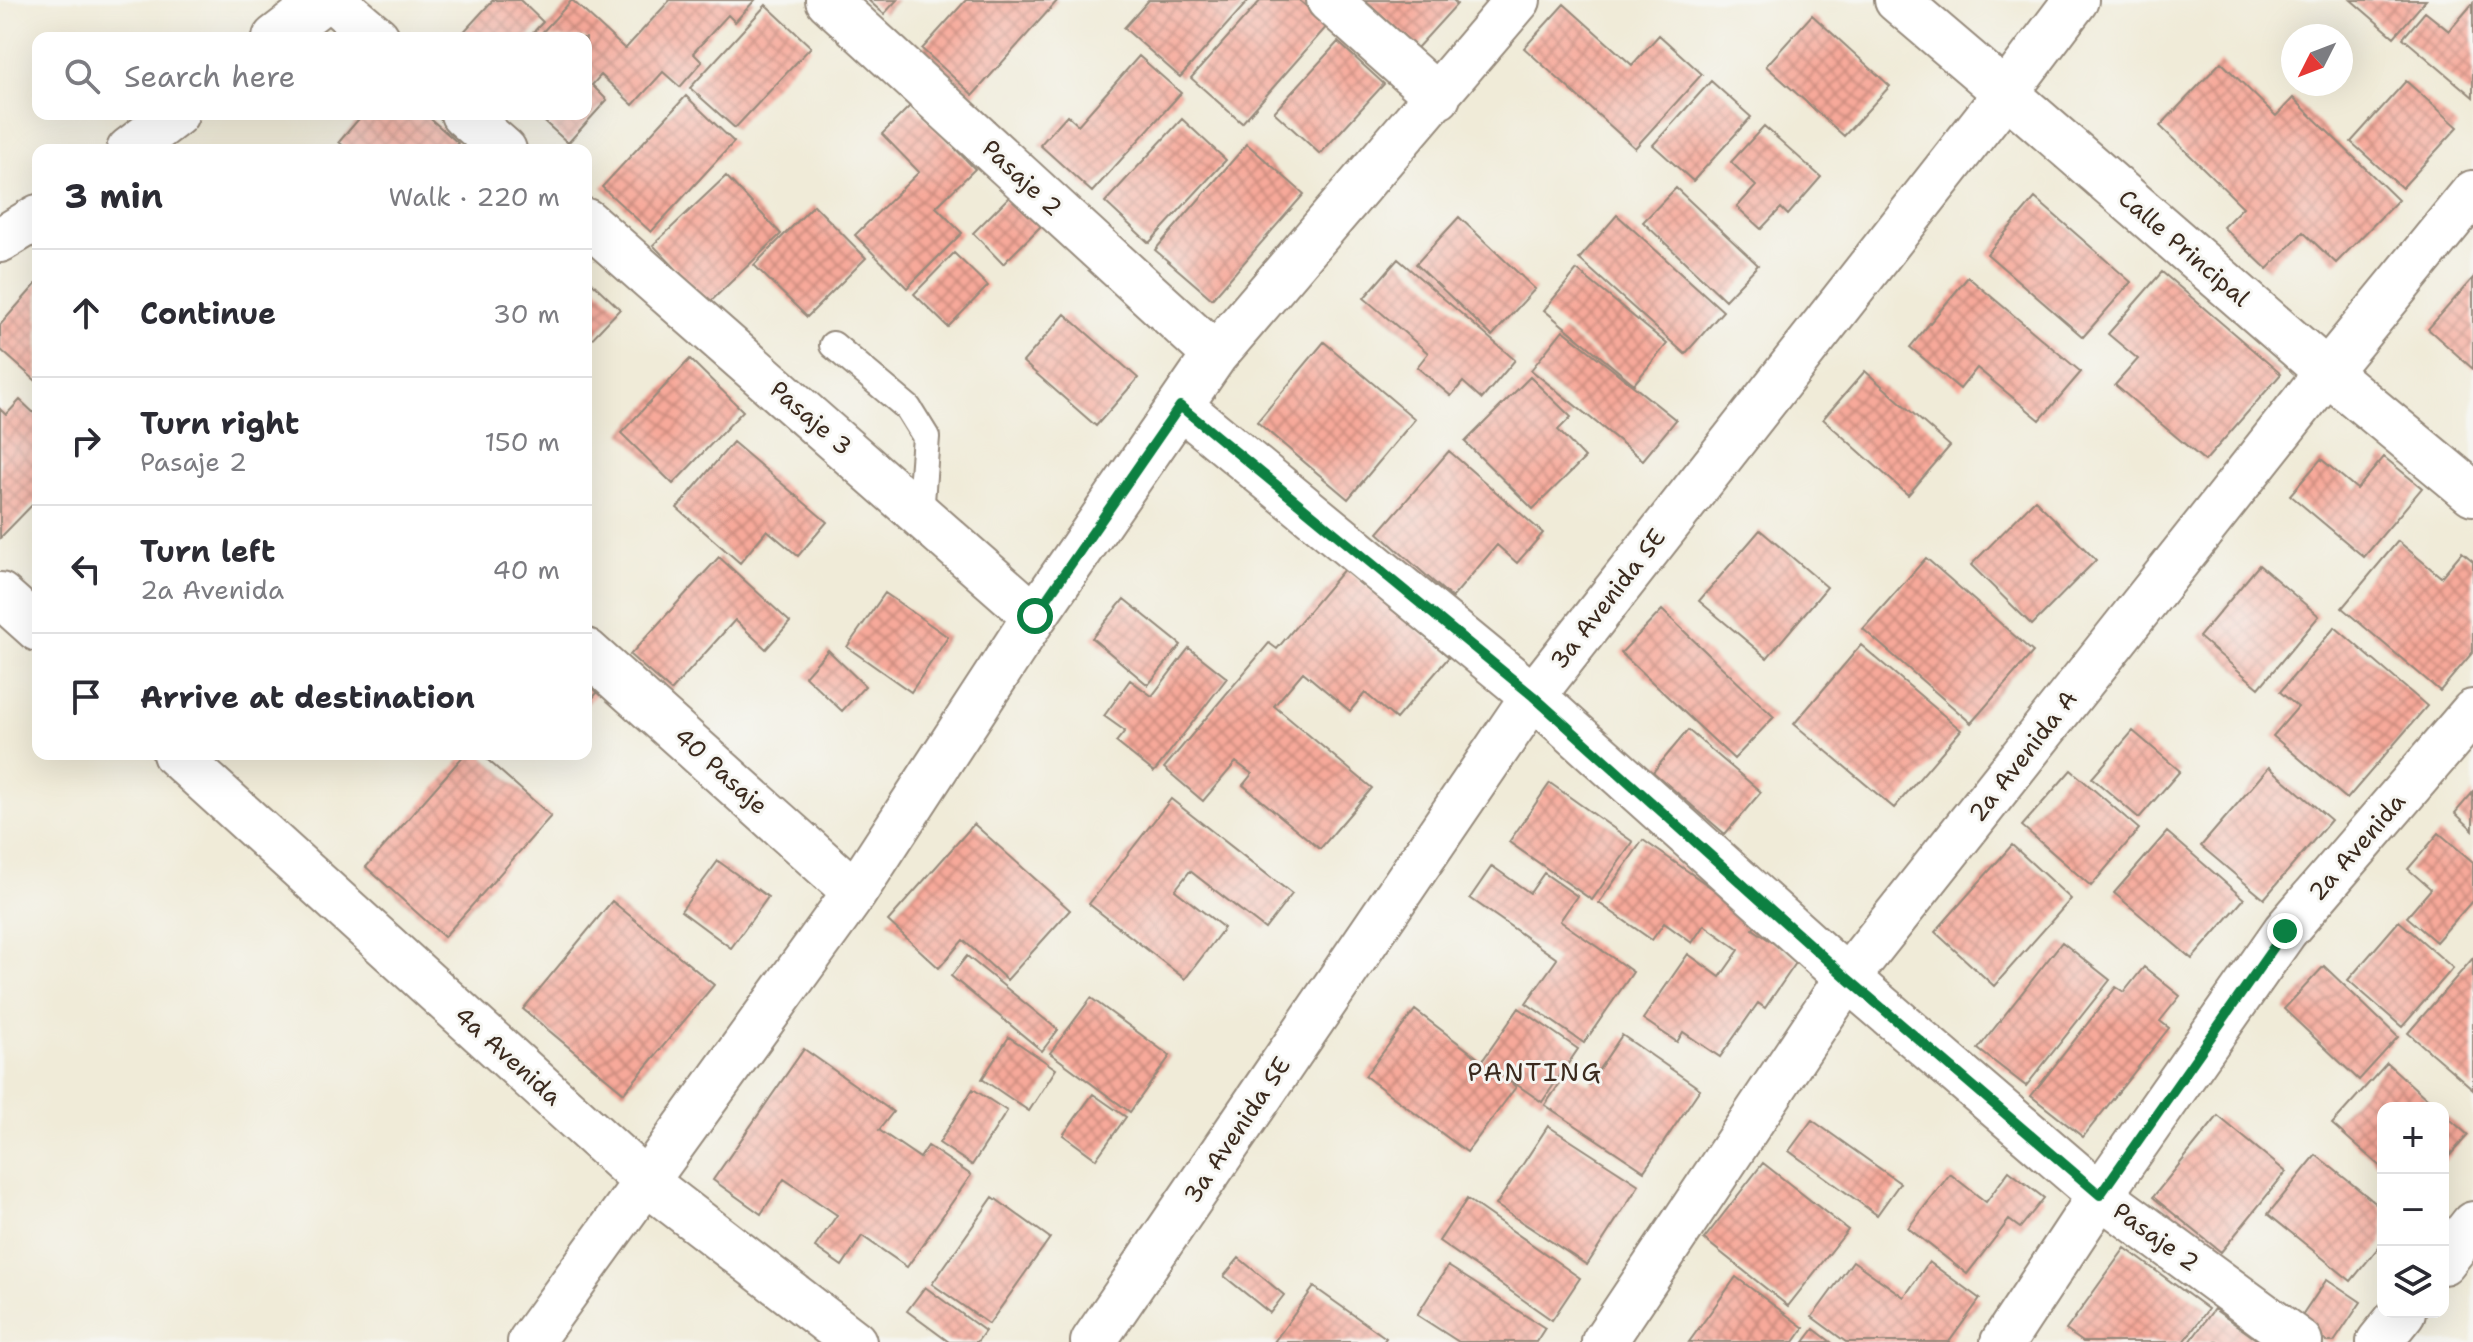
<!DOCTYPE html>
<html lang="en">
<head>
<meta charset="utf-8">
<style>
	:root { --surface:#fff; --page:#f7f7f7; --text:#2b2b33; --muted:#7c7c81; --line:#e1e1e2 }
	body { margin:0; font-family:"Shantell Sans",sans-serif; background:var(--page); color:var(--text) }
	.controls { position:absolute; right:24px; bottom:24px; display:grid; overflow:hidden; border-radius:16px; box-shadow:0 8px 32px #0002 }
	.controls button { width:72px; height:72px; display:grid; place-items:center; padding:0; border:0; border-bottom:2px solid var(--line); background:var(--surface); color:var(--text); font:40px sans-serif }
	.compass { position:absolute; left:2281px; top:24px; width:72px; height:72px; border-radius:50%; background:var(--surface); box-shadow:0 8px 32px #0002; rotate:228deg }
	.stop { position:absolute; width:24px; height:24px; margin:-18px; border:6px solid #0b8043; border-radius:50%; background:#fff }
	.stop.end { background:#0b8043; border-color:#fff; box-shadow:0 2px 8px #0008 }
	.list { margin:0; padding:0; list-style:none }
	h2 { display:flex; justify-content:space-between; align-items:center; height:104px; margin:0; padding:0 32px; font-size:34px }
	h2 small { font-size:26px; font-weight:400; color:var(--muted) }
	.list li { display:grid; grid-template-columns:52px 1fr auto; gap:24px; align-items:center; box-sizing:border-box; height:128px; padding:0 32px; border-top:2px solid var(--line) }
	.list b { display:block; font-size:30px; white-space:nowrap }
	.list p { margin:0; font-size:26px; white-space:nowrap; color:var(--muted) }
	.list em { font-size:26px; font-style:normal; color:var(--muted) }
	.icon { flex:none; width:44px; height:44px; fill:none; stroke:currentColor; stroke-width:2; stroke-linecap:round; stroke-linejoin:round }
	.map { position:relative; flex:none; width:2473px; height:1342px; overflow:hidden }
	.search { position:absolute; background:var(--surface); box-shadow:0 8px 32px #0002; left:32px; top:32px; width:560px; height:88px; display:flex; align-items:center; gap:20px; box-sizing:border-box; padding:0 28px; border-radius:16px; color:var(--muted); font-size:30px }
	.panel { position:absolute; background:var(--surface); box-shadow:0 8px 32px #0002; left:32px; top:144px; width:560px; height:616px; border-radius:16px }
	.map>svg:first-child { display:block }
	.building { fill:url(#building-cross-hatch) }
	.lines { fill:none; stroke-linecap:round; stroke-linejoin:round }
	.service-casing { stroke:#968a7b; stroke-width:30 }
	.minor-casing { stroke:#968a7b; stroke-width:48 }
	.tertiary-casing { stroke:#968a7b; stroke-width:48 }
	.service { stroke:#fff; stroke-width:26 }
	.minor { stroke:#fff; stroke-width:44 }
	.tertiary { stroke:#fff; stroke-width:44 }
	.route { stroke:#0b8043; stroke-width:10 }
	.labels { text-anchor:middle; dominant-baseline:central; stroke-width:6; stroke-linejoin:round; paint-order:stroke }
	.street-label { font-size:24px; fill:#3b2a1e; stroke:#f6f6f2 }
	.neighbourhood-label { font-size:26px; letter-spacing:2px; fill:#3b2a1e; stroke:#f6f6f2 }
</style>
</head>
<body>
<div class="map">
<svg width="2473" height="1342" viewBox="0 0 2473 1342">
	<defs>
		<pattern id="building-cross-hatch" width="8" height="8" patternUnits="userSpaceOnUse" patternTransform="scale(2)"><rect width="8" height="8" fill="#f7a99a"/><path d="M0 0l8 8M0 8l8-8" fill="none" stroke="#c98a7d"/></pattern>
	</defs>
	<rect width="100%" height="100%" fill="#f6f6f2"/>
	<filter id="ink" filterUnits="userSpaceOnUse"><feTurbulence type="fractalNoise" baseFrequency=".0125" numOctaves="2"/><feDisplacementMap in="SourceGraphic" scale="16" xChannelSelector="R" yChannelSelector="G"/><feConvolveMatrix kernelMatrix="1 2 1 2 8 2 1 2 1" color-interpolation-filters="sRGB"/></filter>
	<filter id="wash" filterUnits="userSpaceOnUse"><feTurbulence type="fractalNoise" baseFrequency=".006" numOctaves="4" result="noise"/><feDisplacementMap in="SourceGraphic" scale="32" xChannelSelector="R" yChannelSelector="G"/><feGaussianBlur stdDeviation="1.8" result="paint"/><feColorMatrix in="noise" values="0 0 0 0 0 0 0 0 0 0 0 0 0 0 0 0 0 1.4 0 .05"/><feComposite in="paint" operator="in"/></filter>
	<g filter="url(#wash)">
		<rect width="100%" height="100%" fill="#f0ebd8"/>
		<g id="blocks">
			<!-- building -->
			<path class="building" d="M 493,0 L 520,0 L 543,22 L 528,38 L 458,38 Z
				M 572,0 L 625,49 L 670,0 L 755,0 L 735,22 L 728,15 L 693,53 L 702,62 L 680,87 L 663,72 L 633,105 L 601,75 L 592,85 L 607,100 L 568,143 L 536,114 L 586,114 L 586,38 L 537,38 Z
				M 868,0 L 897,0 L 884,14 Z
				M 966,0 L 1058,0 L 973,95 L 922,49 Z
				M 1149,0 L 1249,0 L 1180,77 L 1124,28 Z
				M 1261,0 L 1299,0 L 1328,25 L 1242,123 L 1191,78 Z
				M 1364,0 L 1453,0 L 1457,4 L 1417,48 Z
				M 2351,0 L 2426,0 L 2394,37 Z
				M 2473,3 L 2473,97 L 2403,38 L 2425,12 L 2449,31 Z
				M 1564,4 L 1632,65 L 1659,35 L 1702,74 L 1635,148 L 1524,48 Z
				M 766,5 L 811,47 L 735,128 L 690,88 Z
				M 1812,15 L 1890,86 L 1844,136 L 1766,66 Z
				M 1338,42 L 1384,84 L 1320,154 L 1274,112 Z
				M 1139,56 L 1181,93 L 1092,192 L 1040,145 L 1067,115 L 1078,125 Z
				M 2221,62 L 2276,116 L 2293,98 L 2398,200 L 2336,263 L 2303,232 L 2267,269 L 2223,227 L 2243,207 L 2160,126 Z
				M 1711,81 L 1751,117 L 1693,181 L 1653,145 Z
				M 2406,81 L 2458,127 L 2402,188 L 2351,142 Z
				M 686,96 L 734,142 L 651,232 L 602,187 Z
				M 912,104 L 975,169 L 936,207 L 962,233 L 907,288 L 855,235 L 919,172 L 882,134 Z
				M 363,114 L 425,114 L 458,143 L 451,150 L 348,150 L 339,142 Z
				M 1182,119 L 1226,160 L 1149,243 L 1105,202 Z
				M 1764,126 L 1821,177 L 1788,215 L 1781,208 L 1761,229 L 1737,207 L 1756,186 L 1731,162 Z
				M 1247,144 L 1304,194 L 1212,299 L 1155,250 Z
				M 726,176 L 781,234 L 709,303 L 653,245 Z
				M 1676,188 L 1758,265 L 1725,300 L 1643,222 Z
				M 1012,194 L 1043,224 L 1003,264 L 973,233 Z
				M 2035,198 L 2131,282 L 2083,337 L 1987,254 Z
				M 814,205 L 866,258 L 807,317 L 754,265 Z
				M 1617,215 L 1723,311 L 1685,354 L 1579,259 Z
				M 1459,217 L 1535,289 L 1492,336 L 1416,264 Z
				M 954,253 L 988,286 L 948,327 L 914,294 Z
				M 1398,259 L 1515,360 L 1482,399 L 1463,382 L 1451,396 L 1417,367 L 1428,353 L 1364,298 Z
				M 1577,270 L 1667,344 L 1634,384 L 1544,310 Z
				M 2162,272 L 2281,374 L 2205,461 L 2115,385 L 2138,359 L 2108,334 Z
				M 586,277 L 620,309 L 586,345 Z
				M 1968,277 L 2081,372 L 2040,420 L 1977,368 L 1960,389 L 1910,347 Z
				M 2473,278 L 2473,369 L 2428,329 Z
				M 38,282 L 38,379 L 36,381 L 0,349 L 0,325 Z
				M 1065,314 L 1138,378 L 1096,426 L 1023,362 Z
				M 1563,330 L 1676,420 L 1643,460 L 1531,370 Z
				M 1324,342 L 1415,419 L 1348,499 L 1257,422 Z
				M 690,359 L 743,411 L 673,484 L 621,433 Z
				M 1865,371 L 1950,446 L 1908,495 L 1823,419 Z
				M 1530,377 L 1571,417 L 1558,430 L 1585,458 L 1533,509 L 1465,442 Z
				M 20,400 L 38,417 L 38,499 L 0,538 L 0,409 L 6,415 Z
				M 733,442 L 827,522 L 798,556 L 767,530 L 740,563 L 677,508 Z
				M 1449,451 L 1543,533 L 1517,563 L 1497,545 L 1452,598 L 1378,533 Z
				M 2384,457 L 2422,488 L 2364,557 L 2290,495 L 2321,459 L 2357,489 Z
				M 2035,500 L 2096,560 L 2032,625 L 1971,565 Z
				M 1760,530 L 1827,587 L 1767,658 L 1699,601 Z
				M 2398,541 L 2441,577 L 2462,552 L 2473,561 L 2473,652 L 2440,691 L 2342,608 Z
				M 719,557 L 790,622 L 766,649 L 735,620 L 671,691 L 630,655 Z
				M 1926,558 L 2033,652 L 1971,723 L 1863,629 Z
				M 2259,565 L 2319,616 L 2259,688 L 2199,637 Z
				M 1345,568 L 1449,657 L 1396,719 L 1365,693 L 1350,711 L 1303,672 L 1274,706 L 1372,788 L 1320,849 L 1243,785 L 1252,774 L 1236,762 L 1203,801 L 1164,768 L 1269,643 L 1277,649 Z
				M 885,593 L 948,637 L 911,692 L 847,647 Z
				M 1124,599 L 1181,645 L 1148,685 L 1092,638 Z
				M 1662,610 L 1774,717 L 1734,759 L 1621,653 Z
				M 2335,627 L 2427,706 L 2347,799 L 2273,736 L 2298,707 L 2280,692 Z
				M 1861,645 L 1961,730 L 1894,808 L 1794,724 Z
				M 1189,648 L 1227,678 L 1154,772 L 1116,742 L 1125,731 L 1104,716 L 1130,680 L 1152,696 Z
				M 828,650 L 865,686 L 842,711 L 805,676 Z
				M 586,675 L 601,688 L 586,706 Z
				M 1688,730 L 1761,792 L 1725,834 L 1653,772 Z
				M 2133,731 L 2180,771 L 2139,818 L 2092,778 Z
				M 465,754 L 481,754 L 551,816 L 444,937 L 366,867 Z
				M 2269,767 L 2331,820 L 2264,899 L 2201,846 Z
				M 2071,770 L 2139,829 L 2091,886 L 2022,826 Z
				M 1550,783 L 1633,842 L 1592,900 L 1509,842 Z
				M 2473,792 L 2473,830 L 2455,813 Z
				M 1171,799 L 1292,894 L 1265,929 L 1190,871 L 1175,890 L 1224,928 L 1185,979 L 1089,904 Z
				M 974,824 L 1070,910 L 1007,980 L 963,940 L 939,968 L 888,921 Z
				M 2167,832 L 2244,899 L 2192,959 L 2114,893 Z
				M 2439,833 L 2473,862 L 2473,900 L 2436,942 L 2407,917 L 2431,889 L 2408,869 Z
				M 1643,840 L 1759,921 L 1753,929 L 1798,960 L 1765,1008 L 1758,1003 L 1720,1057 L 1683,1032 L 1677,1042 L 1643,1019 L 1688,954 L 1720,977 L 1739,950 L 1704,925 L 1692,943 L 1664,923 L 1652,940 L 1599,903 Z
				M 2012,845 L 2071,899 L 1994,986 L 1935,932 Z
				M 718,861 L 768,897 L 731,948 L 681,911 Z
				M 1492,866 L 1530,893 L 1544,873 L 1577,896 L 1560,921 L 1633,972 L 1584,1043 L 1526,1003 L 1557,959 L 1470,898 Z
				M 612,901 L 714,985 L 624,1093 L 523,1009 Z
				M 2399,921 L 2453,968 L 2402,1027 L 2348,980 Z
				M 2062,942 L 2110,980 L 2026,1086 L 1978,1049 Z
				M 967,956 L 1058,1030 L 1042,1051 L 951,976 Z
				M 2473,958 L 2473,1089 L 2408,1033 Z
				M 2324,966 L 2398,1037 L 2359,1080 L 2284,1009 Z
				M 2144,967 L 2180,996 L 2160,1021 L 2169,1028 L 2083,1137 L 2031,1096 L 2116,987 L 2124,992 Z
				M 1091,998 L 1170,1056 L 1130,1112 L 1050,1053 Z
				M 1519,1008 L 1578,1049 L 1542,1102 L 1497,1071 L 1516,1087 L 1467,1152 L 1365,1076 L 1415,1010 L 1482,1061 Z
				M 1622,1035 L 1700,1089 L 1644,1171 L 1545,1105 L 1569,1070 L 1589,1084 Z
				M 1009,1037 L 1056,1069 L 1029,1111 L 982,1079 Z
				M 804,1049 L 893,1112 L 879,1130 L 920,1158 L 928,1146 L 971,1175 L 907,1267 L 862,1236 L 842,1266 L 815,1247 L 837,1215 L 784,1179 L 761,1214 L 713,1180 Z
				M 2387,1063 L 2437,1108 L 2383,1108 L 2383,1169 L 2332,1124 Z
				M 973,1089 L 1007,1111 L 972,1165 L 939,1143 Z
				M 1093,1094 L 1126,1117 L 1096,1159 L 1063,1135 Z
				M 2443,1113 L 2468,1135 L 2443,1163 Z
				M 2218,1116 L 2286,1172 L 2221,1252 L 2153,1197 Z
				M 1812,1120 L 1900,1183 L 1877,1215 L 1789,1151 Z
				M 1548,1126 L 1639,1185 L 1587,1265 L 1496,1205 Z
				M 2316,1155 L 2383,1209 L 2383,1242 L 2351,1281 L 2268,1214 Z
				M 1763,1163 L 1848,1230 L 1788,1306 L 1704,1239 Z
				M 2009,1171 L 2044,1198 L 2020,1228 L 2009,1220 L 1967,1274 L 1908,1228 L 1950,1174 L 1986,1202 Z
				M 993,1197 L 1050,1238 L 989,1324 L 932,1284 Z
				M 1467,1199 L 1580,1278 L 1552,1320 L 1439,1241 Z
				M 2125,1248 L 2208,1309 L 2184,1342 L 2083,1342 L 2066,1330 Z
				M 1239,1258 L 1284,1295 L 1270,1313 L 1224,1276 Z
				M 1853,1261 L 1904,1297 L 1929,1262 L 1980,1299 L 1949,1342 L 1846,1342 L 1812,1317 Z
				M 1448,1266 L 1545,1328 L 1536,1342 L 1459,1342 L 1417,1315 Z
				M 1736,1277 L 1804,1328 L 1794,1342 L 1689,1342 Z
				M 2327,1279 L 2361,1302 L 2334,1342 L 2327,1342 L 2298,1322 Z
				M 925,1287 L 985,1331 L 977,1342 L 949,1342 L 907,1311 Z
				M 1314,1287 L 1386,1338 L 1383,1342 L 1274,1342 Z
				M 2214,1309 L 2260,1342 L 2190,1342 Z
				M 1814,1329 L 1831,1342 L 1804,1342 Z"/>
		</g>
	</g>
	<g filter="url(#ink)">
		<use href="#blocks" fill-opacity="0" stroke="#968a7b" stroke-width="2"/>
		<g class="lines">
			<defs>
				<path id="service" d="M 833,345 L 908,408 L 926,437 L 920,514"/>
				<path id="minor" d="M 333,0 L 377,38
					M 828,0 L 1215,355
					M 1329,0 L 1438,97
					M 1897,0 L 2006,93 L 2076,0
					M 275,38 L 324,0
					M 463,114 L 504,150
					M 129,150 L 176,114
					M 586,221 L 1035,616
					M 0,240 L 38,217
					M 1180,406 L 1533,696 L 1847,978 L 2100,1195 L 2300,1342
					M 0,595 L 38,629
					M 586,651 L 855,892
					M 175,754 L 646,1182 L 854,1342
					M 2443,1262 L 2473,1224
					M 530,1342 L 855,892 L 1035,616 L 1215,355 L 1518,0
					M 1604,1342 L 1847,978 L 2327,372 L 2473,193
					M 2003,1342 L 2100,1195 L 2285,931 L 2473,712
					M 2379,1342 L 2403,1312"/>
				<path id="tertiary" d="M 1093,1342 L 1533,696 L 2006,93 L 2327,372 L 2473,493"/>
			</defs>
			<!-- service casing -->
			<use href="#service" class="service-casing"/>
			<!-- minor casing -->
			<use href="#minor" class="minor-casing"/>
			<!-- tertiary casing -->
			<use href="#tertiary" class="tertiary-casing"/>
			<!-- service -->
			<use href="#service" class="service"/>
			<!-- minor -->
			<use href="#minor" class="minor"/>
			<!-- tertiary -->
			<use href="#tertiary" class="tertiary"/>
		</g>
	</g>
	<g class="lines" filter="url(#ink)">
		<!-- route -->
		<path class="route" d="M 1035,616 L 1180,406 L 1533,696 L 1847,978 L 2100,1195 L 2285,931"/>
	</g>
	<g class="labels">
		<!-- street labels -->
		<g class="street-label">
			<text transform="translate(1022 178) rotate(43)">Pasaje 2</text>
			<text transform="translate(2184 248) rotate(41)">Calle Principal</text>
			<text transform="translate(811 418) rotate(41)">Pasaje 3</text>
			<text transform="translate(1608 599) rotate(-52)">3a Avenida SE</text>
			<text transform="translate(2023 756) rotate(-52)">2a Avenida A</text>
			<text transform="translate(721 771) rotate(42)">40 Pasaje</text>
			<text transform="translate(2357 847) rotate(-49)">2a Avenida</text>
			<text transform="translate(508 1056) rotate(42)">4a Avenida</text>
			<text transform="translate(1237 1130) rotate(-56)">3a Avenida SE</text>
			<text transform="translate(2156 1237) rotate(36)">Pasaje 2</text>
		</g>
		<!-- neighbourhood labels -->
		<g class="neighbourhood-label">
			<text x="1535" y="1071">PANTING</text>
		</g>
	</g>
</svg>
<div class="controls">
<button>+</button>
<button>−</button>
<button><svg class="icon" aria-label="layers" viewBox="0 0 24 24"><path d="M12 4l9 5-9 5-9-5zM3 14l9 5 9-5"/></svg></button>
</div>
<svg class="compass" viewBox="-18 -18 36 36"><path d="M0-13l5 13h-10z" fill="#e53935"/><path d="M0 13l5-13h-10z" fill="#7c7c81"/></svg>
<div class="stop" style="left:1035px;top:616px"></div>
<div class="stop end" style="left:2285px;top:931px"></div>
<div class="search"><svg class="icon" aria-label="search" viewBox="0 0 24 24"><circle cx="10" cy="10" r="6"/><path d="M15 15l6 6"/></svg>Search here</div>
<section class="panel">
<h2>3 min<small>Walk · 220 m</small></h2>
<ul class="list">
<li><svg class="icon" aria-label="ahead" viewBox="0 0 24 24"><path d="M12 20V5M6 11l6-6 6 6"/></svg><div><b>Continue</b></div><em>30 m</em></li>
<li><svg class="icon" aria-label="right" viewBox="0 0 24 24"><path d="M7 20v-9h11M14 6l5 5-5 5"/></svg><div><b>Turn right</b><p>Pasaje 2</p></div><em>150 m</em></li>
<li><svg class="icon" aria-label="left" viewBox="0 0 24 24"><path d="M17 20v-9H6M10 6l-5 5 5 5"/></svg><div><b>Turn left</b><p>2a Avenida</p></div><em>40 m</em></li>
<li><svg class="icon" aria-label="arrive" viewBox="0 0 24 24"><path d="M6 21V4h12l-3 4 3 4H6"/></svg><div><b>Arrive at destination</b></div></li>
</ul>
</section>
</div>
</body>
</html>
